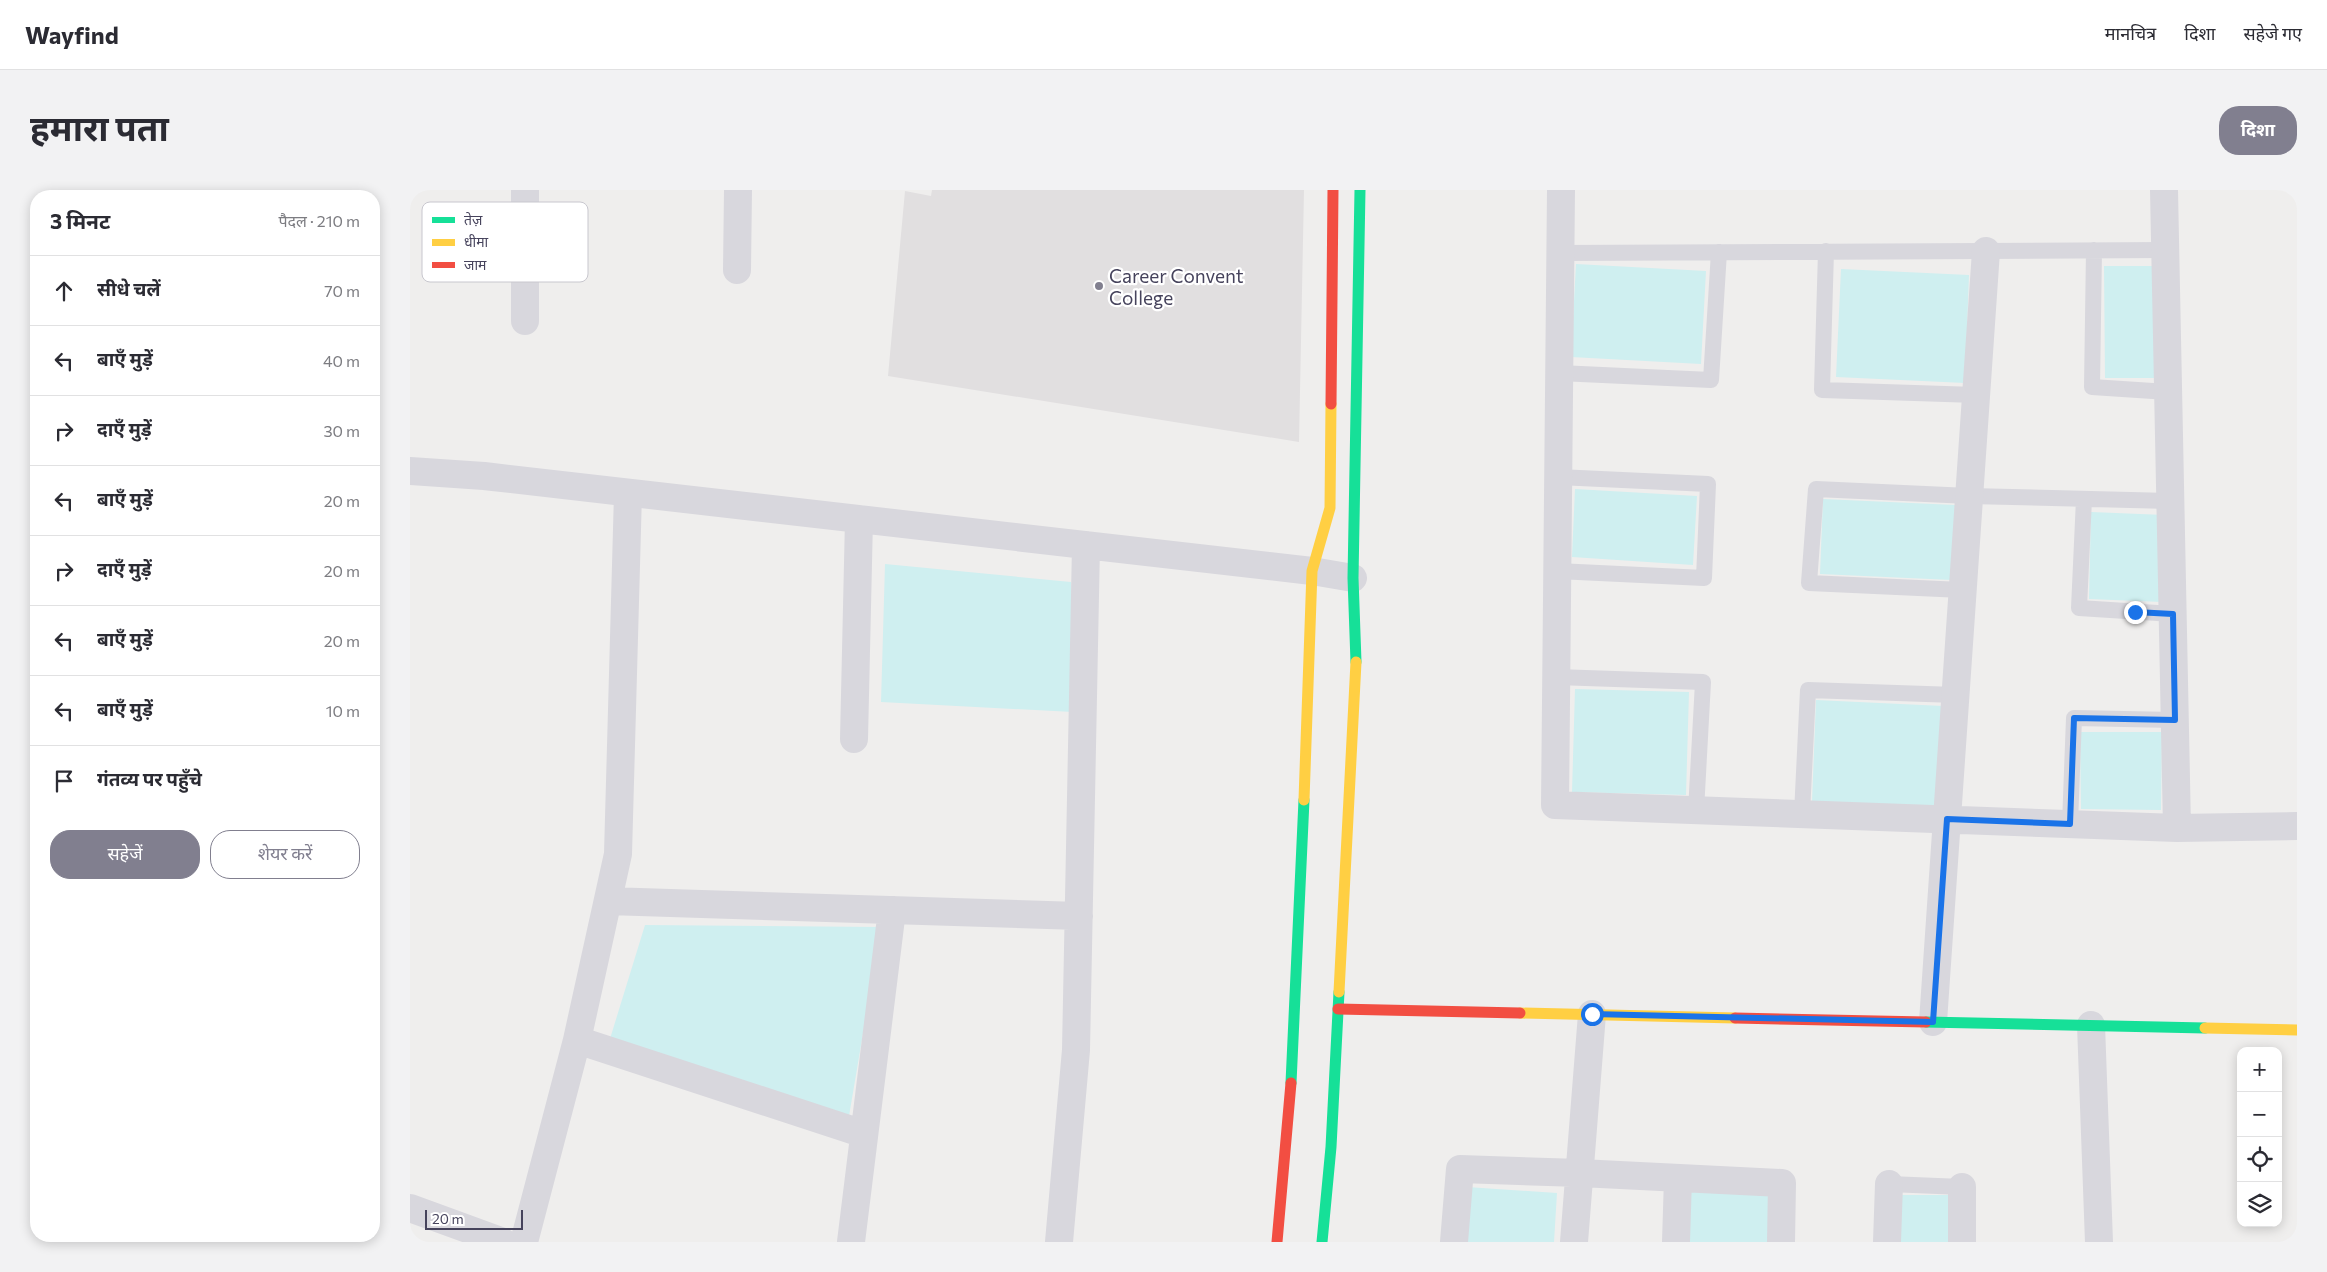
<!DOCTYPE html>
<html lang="hi">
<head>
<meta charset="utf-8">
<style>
	:root { --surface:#fff; --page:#f2f2f3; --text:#2b2b33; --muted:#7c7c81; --line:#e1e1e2; --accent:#817f8f }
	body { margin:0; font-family:Commissioner,"Noto Sans Devanagari",sans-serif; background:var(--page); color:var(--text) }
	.controls { position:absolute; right:15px; bottom:15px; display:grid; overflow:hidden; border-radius:10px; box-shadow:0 2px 12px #0003 }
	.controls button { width:45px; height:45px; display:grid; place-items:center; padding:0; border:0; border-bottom:1px solid var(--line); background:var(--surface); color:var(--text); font:25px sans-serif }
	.scale { position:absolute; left:15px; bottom:12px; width:98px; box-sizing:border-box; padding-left:5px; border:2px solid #46435c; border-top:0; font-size:14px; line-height:18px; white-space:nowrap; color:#46435c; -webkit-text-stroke:4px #fff; paint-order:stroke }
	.stop { position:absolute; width:15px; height:15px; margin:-11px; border:4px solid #1a73e8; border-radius:50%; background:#fff }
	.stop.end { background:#1a73e8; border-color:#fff; box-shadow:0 1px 5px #0008 }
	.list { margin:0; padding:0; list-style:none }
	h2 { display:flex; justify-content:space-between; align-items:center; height:65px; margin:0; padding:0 20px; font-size:21px }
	h2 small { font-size:16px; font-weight:400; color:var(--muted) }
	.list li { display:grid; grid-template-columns:32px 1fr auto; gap:15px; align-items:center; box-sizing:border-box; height:70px; padding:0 20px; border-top:1px solid var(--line) }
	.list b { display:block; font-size:19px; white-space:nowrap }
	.list em { font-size:16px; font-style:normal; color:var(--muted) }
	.actions { display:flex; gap:10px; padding:15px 20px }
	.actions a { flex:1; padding:11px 0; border:1px solid var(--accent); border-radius:20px; text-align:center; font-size:18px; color:var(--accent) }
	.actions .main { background:var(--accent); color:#fff }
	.icon { flex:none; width:28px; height:28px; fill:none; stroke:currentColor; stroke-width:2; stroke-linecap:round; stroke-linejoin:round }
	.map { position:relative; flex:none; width:1887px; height:1052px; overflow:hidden; border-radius:20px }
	header { display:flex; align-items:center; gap:30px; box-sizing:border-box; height:70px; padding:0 25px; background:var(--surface); border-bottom:1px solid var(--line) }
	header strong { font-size:24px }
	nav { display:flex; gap:28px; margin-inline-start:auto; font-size:18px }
	.intro { display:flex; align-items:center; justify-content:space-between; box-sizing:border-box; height:120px; padding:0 30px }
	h1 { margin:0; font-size:35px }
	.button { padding:12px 22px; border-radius:20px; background:var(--accent); color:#fff; font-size:18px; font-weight:700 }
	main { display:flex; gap:30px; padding:0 30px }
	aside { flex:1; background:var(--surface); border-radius:20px; box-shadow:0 2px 12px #0003 }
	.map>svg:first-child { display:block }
	.education { fill:#e1dfe0 }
	.green { fill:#cfeff0 }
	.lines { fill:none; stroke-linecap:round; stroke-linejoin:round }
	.lane { stroke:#d8d7dd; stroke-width:16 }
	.street { stroke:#d8d7dd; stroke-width:28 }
	.fast { stroke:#16e098; stroke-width:11 }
	.slow { stroke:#ffcf43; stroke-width:11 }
	.jam { stroke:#f24e42; stroke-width:11 }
	.route { stroke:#1a73e8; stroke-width:6 }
	.poi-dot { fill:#817f8f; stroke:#fff; stroke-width:2 }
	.labels { text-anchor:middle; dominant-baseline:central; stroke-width:4.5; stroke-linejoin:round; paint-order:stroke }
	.poi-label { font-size:19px; fill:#46435c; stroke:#fff; text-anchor:start }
	.key { fill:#fff; stroke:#c8c7ce; stroke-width:1 }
	.key-label { font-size:14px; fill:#46435c }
</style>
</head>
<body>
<header>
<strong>Wayfind</strong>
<nav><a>मानचित्र</a><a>दिशा</a><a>सहेजे गए</a></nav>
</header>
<div class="intro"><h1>हमारा पता</h1><a class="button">दिशा</a></div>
<main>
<aside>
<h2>3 मिनट<small>पैदल · 210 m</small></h2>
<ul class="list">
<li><svg class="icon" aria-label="ahead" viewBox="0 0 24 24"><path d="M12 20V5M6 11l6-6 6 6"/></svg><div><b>सीधे चलें</b></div><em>70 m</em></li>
<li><svg class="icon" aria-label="left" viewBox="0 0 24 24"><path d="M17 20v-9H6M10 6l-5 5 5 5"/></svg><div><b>बाएँ मुड़ें</b></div><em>40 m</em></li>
<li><svg class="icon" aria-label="right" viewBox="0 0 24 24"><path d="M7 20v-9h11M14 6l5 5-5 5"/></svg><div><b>दाएँ मुड़ें</b></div><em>30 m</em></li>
<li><svg class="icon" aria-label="left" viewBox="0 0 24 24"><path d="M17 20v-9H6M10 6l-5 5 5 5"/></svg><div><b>बाएँ मुड़ें</b></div><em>20 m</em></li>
<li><svg class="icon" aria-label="right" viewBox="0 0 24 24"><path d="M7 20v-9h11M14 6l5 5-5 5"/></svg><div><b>दाएँ मुड़ें</b></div><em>20 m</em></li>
<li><svg class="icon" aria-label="left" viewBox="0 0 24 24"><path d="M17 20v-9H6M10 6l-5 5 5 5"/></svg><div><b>बाएँ मुड़ें</b></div><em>20 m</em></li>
<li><svg class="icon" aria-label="left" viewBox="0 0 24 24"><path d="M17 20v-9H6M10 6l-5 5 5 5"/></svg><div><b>बाएँ मुड़ें</b></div><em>10 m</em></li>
<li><svg class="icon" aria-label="arrive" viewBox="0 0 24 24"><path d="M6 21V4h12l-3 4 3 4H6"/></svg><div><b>गंतव्य पर पहुँचे</b></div></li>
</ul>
<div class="actions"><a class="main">सहेजें</a><a>शेयर करें</a></div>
</aside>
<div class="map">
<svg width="1887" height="1052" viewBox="0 0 1887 1052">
	<rect width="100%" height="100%" fill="#efeeed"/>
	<!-- education -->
	<path class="education" d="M 522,0 L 894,0 L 889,252 L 478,186 L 495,1 L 521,6 Z"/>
	<!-- green -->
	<path class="green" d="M 1166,74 L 1296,81 L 1291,174 L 1161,167 Z
		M 1694,76 L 1747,76 L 1747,188 L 1695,188 Z
		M 1431,79 L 1559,85 L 1555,193 L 1426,187 Z
		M 1165,299 L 1287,306 L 1283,375 L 1162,367 Z
		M 1413,309 L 1545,315 L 1542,390 L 1410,384 Z
		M 1681,322 L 1755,325 L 1752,412 L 1679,409 Z
		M 475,374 L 661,392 L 663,522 L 471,512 Z
		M 1165,499 L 1279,502 L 1276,605 L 1162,602 Z
		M 1406,510 L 1533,516 L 1529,617 L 1402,612 Z
		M 1670,542 L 1752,542 L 1751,620 L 1671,619 Z
		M 235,735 L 471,737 L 438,932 L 199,852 Z
		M 1057,997 L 1147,1003 L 1144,1052 L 1054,1052 Z
		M 1279,1002 L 1361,1003 L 1360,1052 L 1279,1052 Z
		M 1486,1005 L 1544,1005 L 1544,1052 L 1486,1052 Z"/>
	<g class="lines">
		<!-- lane -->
		<path class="lane" d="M 1684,60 L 1682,197 L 1758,202
			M 1416,61 L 1412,200 L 1566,205
			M 1150,63 L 1755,60
			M 1149,183 L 1301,190 L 1309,62
			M 1674,309 L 1669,418 L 1763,424
			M 1147,381 L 1294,388 L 1298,294 L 1148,287
			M 1552,400 L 1399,393 L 1406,299 L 1559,306 L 1760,311
			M 1146,487 L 1293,492 L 1286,621
			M 1392,624 L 1398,500 L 1546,505
			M 1660,634 L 1664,528 L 1765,530
			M 1479,994 L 1552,997"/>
		<!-- street -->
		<path class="street" d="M 1151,0 L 1145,615 L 1767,638 L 1887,636
			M 1754,0 L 1767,638
			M 327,80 L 328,0
			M 115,131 L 115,0
			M 0,281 L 74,286 L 902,381 L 943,388
			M 444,549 L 449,329
			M 198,711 L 669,726
			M 1523,832 L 1576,61
			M 1681,835 L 1689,1052
			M 167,850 L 454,944
			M 1552,997 L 1552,1052
			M 0,1018 L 93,1052
			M 114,1052 L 167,850 L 208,664 L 218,303
			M 441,1052 L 482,720
			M 649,1052 L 666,860 L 676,355
			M 1044,1052 L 1050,979 L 1170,983 L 1372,993 L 1371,1052
			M 1164,1052 L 1182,824
			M 1266,1052 L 1268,988
			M 1477,1052 L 1479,994"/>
		<!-- fast -->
		<path class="fast" d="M 946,472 L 943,388 L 950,0
			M 1516,832 L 1795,838
			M 881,893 L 894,610
			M 912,1052 L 921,957 L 929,802"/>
		<!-- slow -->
		<path class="slow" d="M 894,610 L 902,381 L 920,318 L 921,214
			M 929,802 L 946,472
			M 1110,823 L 1325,828
			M 1795,838 L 1887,840"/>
		<!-- jam -->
		<path class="jam" d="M 921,214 L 923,0
			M 928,819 L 1110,823
			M 1325,828 L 1516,832
			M 867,1052 L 881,893"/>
	</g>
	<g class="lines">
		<!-- route -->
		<path class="route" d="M 1182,824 L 1523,832 L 1537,629 L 1660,634 L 1664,528 L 1765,530 L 1763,424 L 1725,422"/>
	</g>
	<!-- markers -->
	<circle class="poi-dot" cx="689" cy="96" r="5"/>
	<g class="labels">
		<!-- poi labels -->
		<g class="poi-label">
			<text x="699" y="85">Career Convent<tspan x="699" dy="22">College</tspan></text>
		</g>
	</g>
	<!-- legend -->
	<rect x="12" y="12" width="166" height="80" rx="8" class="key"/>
	<rect x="22" y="27" width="23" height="6" fill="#16e098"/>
	<rect x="22" y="49" width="23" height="7" fill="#ffcf43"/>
	<rect x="22" y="72" width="23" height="6" fill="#f24e42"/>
	<g class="key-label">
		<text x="54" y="35">तेज़</text>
		<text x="54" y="57">धीमा</text>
		<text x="54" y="80">जाम</text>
	</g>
</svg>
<div class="controls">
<button>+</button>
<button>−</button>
<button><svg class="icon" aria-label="locate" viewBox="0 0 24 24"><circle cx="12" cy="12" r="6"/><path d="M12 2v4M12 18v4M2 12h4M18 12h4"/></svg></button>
<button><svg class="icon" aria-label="layers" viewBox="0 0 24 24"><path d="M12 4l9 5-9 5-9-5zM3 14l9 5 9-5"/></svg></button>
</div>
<div class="scale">20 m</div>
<div class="stop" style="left:1182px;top:824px"></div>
<div class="stop end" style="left:1725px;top:422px"></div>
</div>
</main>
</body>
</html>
